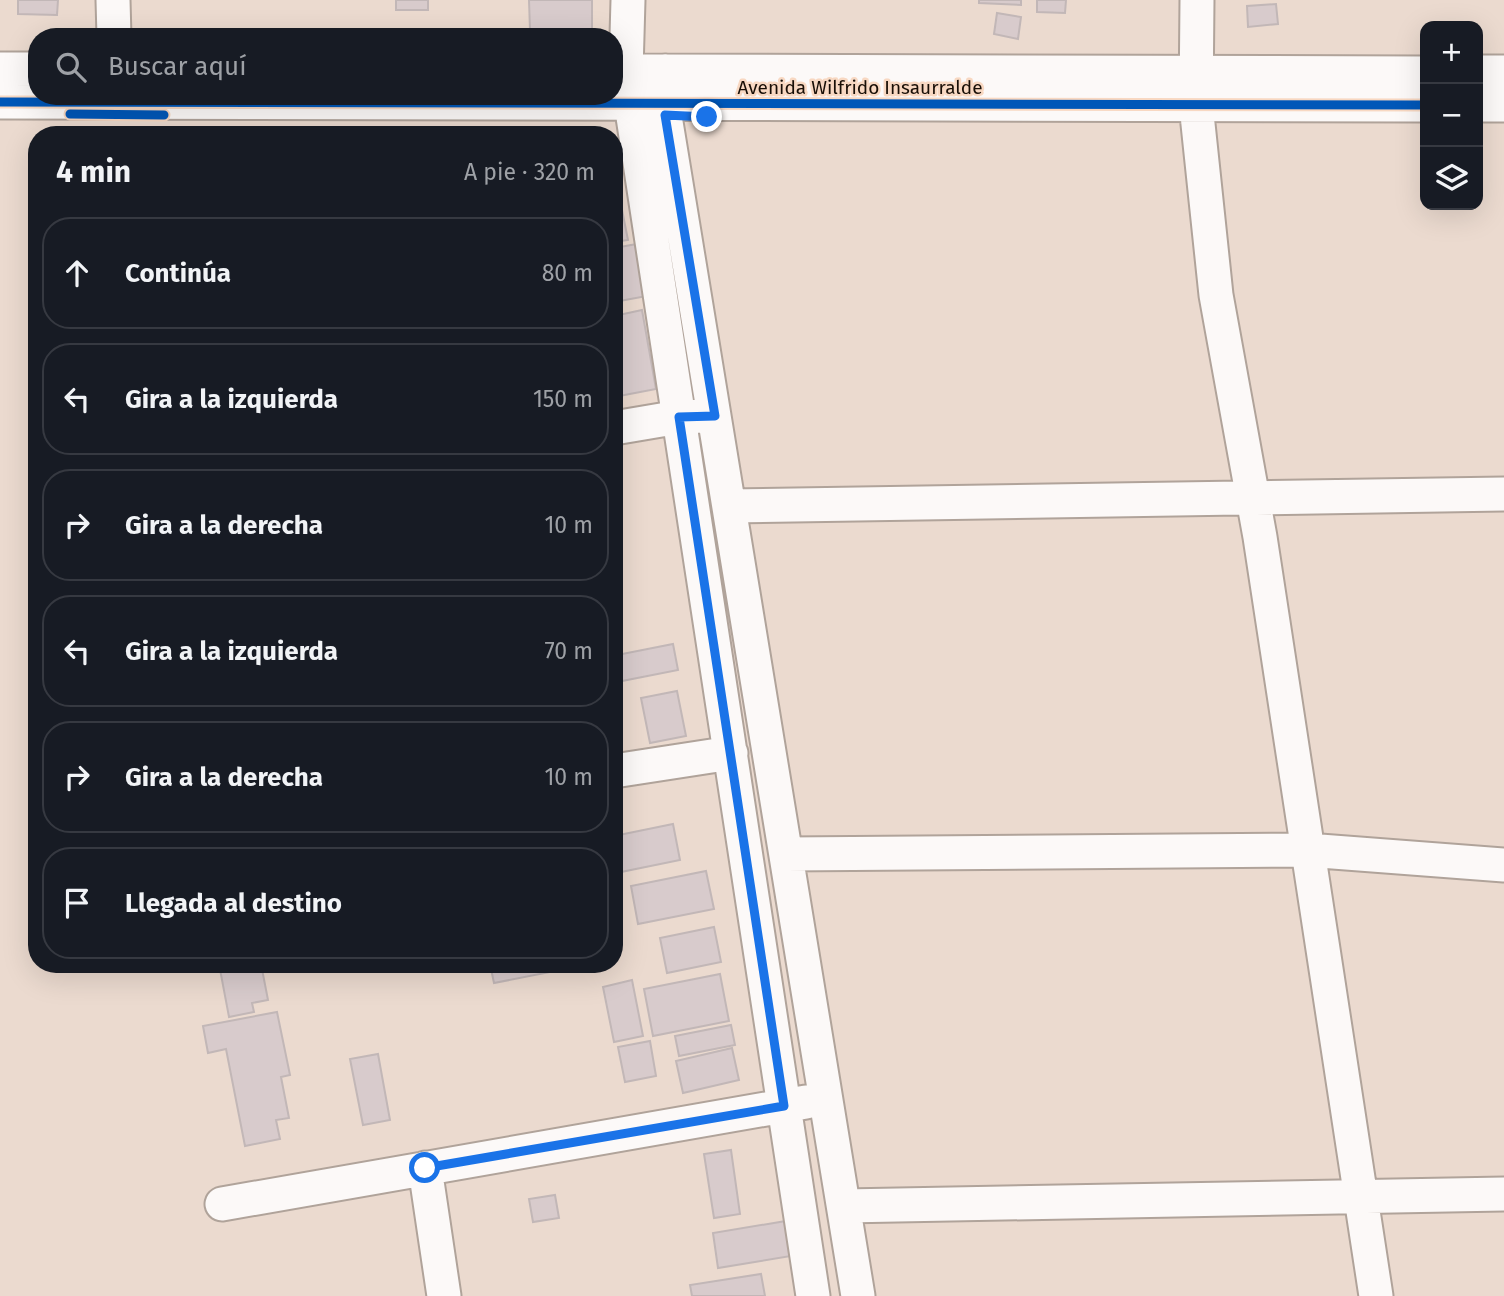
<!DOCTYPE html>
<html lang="es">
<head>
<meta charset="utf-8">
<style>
	:root { --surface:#171b24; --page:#20242c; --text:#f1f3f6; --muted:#9ea1a6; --line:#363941 }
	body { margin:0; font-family:"Fira Sans",sans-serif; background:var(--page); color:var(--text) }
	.controls { position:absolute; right:21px; top:21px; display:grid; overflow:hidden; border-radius:14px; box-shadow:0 7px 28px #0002 }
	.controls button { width:63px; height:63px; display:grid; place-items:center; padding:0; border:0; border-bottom:2px solid var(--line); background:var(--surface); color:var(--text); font:35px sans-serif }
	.stop { position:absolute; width:21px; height:21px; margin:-16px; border:5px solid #1a73e8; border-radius:50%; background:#fff }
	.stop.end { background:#1a73e8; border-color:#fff; box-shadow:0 2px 7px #0008 }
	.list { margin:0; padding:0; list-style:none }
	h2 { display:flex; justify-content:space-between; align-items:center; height:91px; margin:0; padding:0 28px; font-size:30px }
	h2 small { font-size:23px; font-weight:400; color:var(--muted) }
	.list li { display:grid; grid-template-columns:46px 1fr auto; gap:21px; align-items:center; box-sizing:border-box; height:112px; margin:0 14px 14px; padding:0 14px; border:2px solid var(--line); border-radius:28px }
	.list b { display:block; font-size:26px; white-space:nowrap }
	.list em { font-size:23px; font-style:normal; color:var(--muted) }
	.icon { flex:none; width:38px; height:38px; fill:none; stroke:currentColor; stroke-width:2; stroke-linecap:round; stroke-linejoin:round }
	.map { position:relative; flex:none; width:1504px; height:1296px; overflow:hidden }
	.search { position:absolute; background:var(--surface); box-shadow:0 7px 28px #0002; left:28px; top:28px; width:595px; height:77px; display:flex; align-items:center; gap:18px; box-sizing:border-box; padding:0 24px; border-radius:28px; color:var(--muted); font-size:26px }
	.panel { position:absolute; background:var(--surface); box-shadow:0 7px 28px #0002; left:28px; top:126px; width:595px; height:847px; border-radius:28px }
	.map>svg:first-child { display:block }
	.building { fill:#d8cbcc; stroke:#c2b7b7; stroke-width:2 }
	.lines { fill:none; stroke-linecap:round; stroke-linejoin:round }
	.minor-casing { stroke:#b0a39a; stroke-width:37 }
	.minor { stroke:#fcf9f8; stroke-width:33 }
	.cycleway-casing { stroke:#f8d8c2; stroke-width:13 }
	.cycleway { stroke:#0057b8; stroke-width:9 }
	.route { stroke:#1a73e8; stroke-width:9 }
	.labels { text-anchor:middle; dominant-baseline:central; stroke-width:5; stroke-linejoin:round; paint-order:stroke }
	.street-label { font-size:19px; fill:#180e06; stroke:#f8d8c2 }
</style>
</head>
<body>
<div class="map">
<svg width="1504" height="1296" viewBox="0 0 1504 1296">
	<rect width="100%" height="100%" fill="#ebdacf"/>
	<!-- building -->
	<path class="building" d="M 18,0 L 58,0 L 57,15 L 18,14 Z
		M 396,0 L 428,0 L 428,10 L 396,10 Z
		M 529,0 L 592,0 L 592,29 L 530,30 Z
		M 979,0 L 1021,0 L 1021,5 L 979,3 Z
		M 1037,0 L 1066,0 L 1065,13 L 1037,12 Z
		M 1276,4 L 1278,24 L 1248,27 L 1247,6 Z
		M 997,13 L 1021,17 L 1018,39 L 994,34 Z
		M 615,144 L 622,180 L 614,182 L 614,145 Z
		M 620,200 L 628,240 L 614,242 L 614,201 Z
		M 637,244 L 647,296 L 614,302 L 614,248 Z
		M 642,310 L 656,389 L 614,397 L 614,316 Z
		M 673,644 L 678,670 L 622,681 L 617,655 Z
		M 677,691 L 686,736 L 650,743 L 641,698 Z
		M 673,824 L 680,860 L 621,872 L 614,836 Z
		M 706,871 L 714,909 L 638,924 L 631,886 Z
		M 714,927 L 721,962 L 667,973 L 660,938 Z
		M 219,964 L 261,964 L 268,1000 L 252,1003 L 254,1012 L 229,1017 Z
		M 490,964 L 548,964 L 550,972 L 494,983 Z
		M 720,974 L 729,1021 L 653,1036 L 644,989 Z
		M 632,980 L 643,1036 L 614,1042 L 603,987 Z
		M 277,1012 L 290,1075 L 281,1077 L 289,1118 L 276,1120 L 280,1139 L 245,1146 L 226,1049 L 208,1053 L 203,1026 Z
		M 731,1025 L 735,1045 L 679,1056 L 675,1036 Z
		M 650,1041 L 656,1076 L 625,1082 L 618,1047 Z
		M 732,1048 L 739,1080 L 683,1093 L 676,1061 Z
		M 378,1054 L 390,1120 L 363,1125 L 350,1059 Z
		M 731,1150 L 740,1214 L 714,1218 L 704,1154 Z
		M 555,1195 L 559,1218 L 533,1222 L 529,1199 Z
		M 792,1220 L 797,1255 L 718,1268 L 713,1233 Z
		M 761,1274 L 765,1296 L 692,1296 L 690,1285 Z"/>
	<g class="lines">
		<defs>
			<path id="minor" d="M 113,0 L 114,37
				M 628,0 L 626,71 L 813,1296
				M 1197,0 L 1196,105 L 1216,295 L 1260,537 L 1376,1296
				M 0,69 L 37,69
				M 644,71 L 1425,73
				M 665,71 L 663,104 L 858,1296
				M 1478,72 L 1504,72
				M 0,102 L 1425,105
				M 1478,105 L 1504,105
				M 614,428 L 679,417 L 702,416
				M 729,506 L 1504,494
				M 614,771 L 731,753
				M 786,854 L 1307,850 L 1504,865
				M 425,1168 L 444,1296
				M 222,1204 L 806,1102
				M 844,1206 L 1504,1194"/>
		</defs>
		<!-- minor casing -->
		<use href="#minor" class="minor-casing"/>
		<!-- minor -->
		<use href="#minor" class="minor"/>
		<defs>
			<path id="cycleway" d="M 0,102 L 1425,105
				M 70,114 L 164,115"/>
		</defs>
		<!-- cycleway casing -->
		<use href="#cycleway" class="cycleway-casing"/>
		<!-- cycleway -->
		<use href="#cycleway" class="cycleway"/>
	</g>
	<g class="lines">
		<!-- route -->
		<path class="route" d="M 425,1168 L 784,1106 L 679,417 L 715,416 L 665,115 L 707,117"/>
	</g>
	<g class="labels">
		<!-- street labels -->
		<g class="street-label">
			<text x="860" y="87">Avenida Wilfrido Insaurralde</text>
		</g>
	</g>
</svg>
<div class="controls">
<button>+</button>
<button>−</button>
<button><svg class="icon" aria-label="layers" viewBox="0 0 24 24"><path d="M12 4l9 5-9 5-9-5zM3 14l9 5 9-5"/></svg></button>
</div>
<div class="stop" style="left:425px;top:1168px"></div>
<div class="stop end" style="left:707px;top:117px"></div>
<div class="search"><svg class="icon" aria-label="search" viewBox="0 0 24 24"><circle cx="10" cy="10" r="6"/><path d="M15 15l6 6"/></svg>Buscar aquí</div>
<section class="panel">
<h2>4 min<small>A pie · 320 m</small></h2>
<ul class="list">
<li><svg class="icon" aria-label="ahead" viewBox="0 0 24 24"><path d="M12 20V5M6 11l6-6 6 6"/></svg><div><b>Continúa</b></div><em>80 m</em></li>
<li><svg class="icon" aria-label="left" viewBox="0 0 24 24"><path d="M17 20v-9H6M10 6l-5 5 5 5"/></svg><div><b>Gira a la izquierda</b></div><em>150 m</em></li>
<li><svg class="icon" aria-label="right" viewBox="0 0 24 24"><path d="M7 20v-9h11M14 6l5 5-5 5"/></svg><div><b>Gira a la derecha</b></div><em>10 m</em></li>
<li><svg class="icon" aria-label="left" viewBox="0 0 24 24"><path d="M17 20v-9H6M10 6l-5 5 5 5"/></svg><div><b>Gira a la izquierda</b></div><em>70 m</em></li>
<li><svg class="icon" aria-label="right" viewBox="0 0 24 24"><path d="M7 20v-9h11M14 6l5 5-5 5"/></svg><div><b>Gira a la derecha</b></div><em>10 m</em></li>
<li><svg class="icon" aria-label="arrive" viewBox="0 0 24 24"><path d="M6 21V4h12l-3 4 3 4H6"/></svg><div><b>Llegada al destino</b></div></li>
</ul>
</section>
</div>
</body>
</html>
